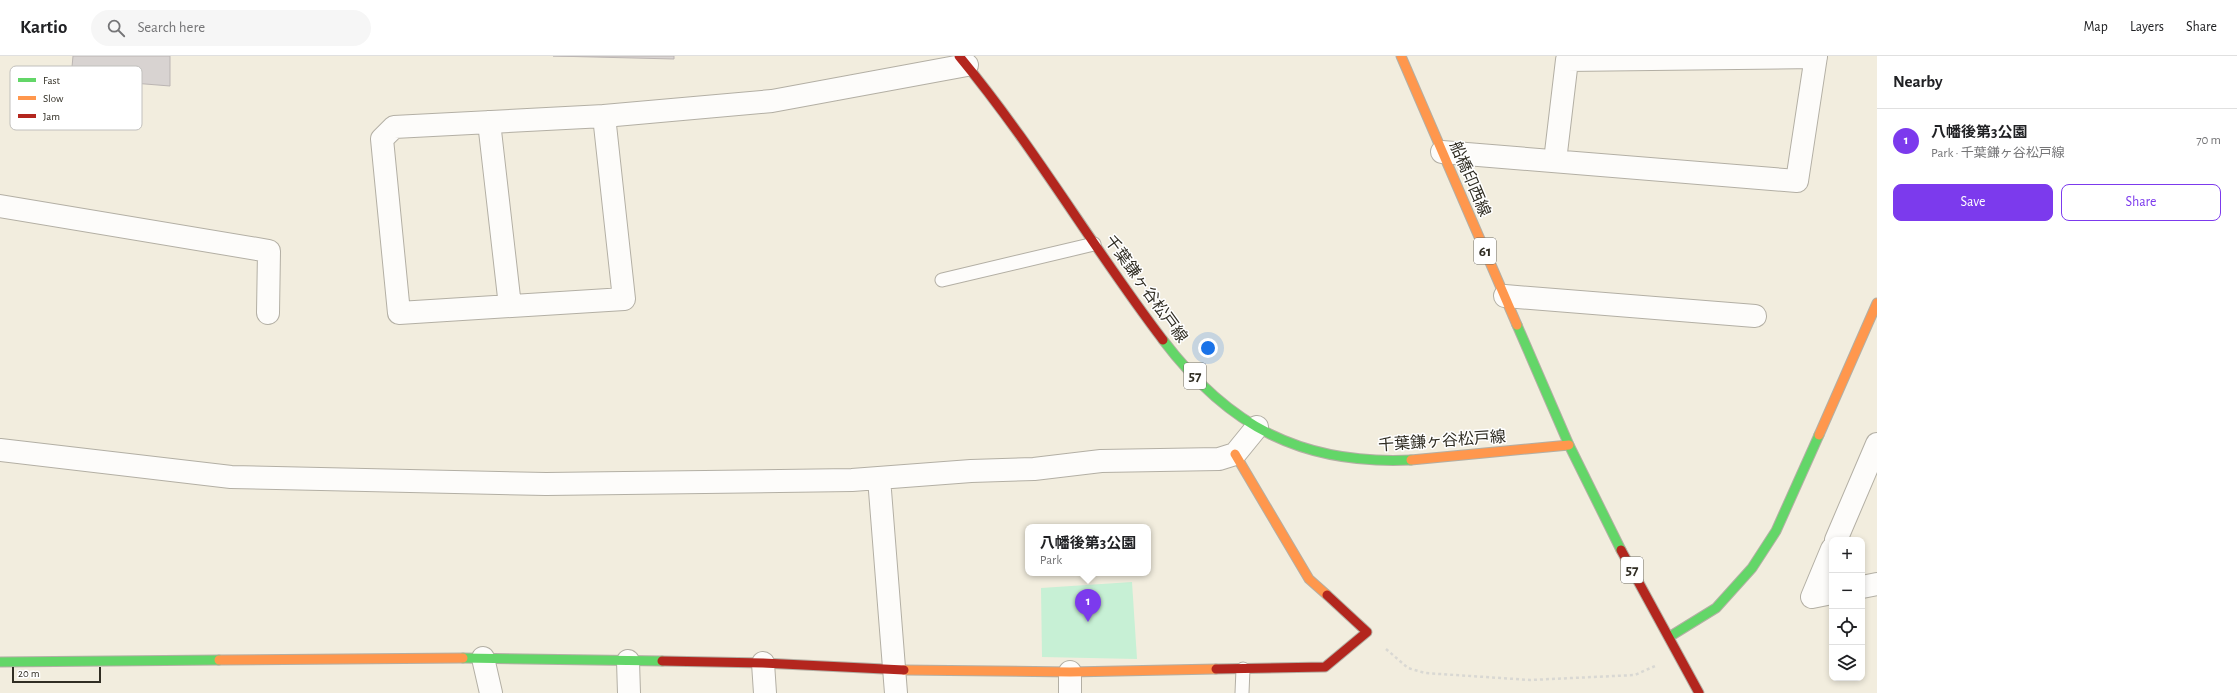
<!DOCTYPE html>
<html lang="en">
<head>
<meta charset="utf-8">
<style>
	:root { --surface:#fff; --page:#f6f6f6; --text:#202124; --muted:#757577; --line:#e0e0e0; --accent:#7c3aed }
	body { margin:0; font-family:"Alegreya Sans","Noto Sans JP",sans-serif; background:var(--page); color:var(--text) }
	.controls { position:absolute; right:12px; bottom:12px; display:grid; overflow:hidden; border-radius:8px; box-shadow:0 2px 6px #0003 }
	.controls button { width:36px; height:36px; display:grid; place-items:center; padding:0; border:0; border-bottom:1px solid var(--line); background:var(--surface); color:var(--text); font:20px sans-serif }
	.scale { position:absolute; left:12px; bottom:10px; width:89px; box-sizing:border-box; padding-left:4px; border:2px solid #302d23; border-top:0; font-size:11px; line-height:14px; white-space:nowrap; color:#302d23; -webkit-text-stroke:3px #fff; paint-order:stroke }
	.you { position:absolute; left:1208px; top:292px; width:14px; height:14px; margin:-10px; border:3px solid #fff; border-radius:50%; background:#1a73e8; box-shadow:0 0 0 6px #1a73e833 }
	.badge { display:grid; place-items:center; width:26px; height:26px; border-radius:50%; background:var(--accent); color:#fff; font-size:13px; font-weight:700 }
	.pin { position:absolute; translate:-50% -33px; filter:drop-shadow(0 1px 2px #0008) }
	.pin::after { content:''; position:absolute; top:21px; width:14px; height:12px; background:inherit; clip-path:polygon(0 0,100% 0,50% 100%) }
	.popup { position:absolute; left:1025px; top:468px; width:126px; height:52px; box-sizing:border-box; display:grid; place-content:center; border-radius:8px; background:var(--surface); filter:drop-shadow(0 1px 3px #0005); font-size:13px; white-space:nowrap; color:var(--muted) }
	.popup b { font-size:15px; color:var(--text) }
	.popup::after { content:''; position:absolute; left:50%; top:100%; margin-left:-8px; border:8px solid transparent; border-top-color:var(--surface) }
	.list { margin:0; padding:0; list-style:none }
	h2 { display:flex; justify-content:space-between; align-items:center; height:52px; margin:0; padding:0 16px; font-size:17px }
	h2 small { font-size:13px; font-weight:400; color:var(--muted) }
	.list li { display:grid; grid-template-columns:26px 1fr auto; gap:12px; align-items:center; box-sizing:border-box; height:64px; padding:0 16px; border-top:1px solid var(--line) }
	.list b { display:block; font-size:15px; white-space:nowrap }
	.list p { margin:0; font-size:13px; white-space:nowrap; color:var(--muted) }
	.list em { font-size:13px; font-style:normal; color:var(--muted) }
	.actions { display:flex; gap:8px; padding:12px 16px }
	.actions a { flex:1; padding:9px 0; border:1px solid var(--accent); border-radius:8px; text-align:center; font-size:14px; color:var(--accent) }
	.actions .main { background:var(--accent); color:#fff }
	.icon { flex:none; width:22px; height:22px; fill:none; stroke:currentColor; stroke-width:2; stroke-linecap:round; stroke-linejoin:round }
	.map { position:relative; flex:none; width:1877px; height:637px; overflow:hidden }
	header { display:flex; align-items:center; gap:24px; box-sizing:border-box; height:56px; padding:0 20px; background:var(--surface); border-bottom:1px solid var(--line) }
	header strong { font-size:19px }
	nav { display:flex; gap:22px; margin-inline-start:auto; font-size:14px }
	.search { width:280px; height:36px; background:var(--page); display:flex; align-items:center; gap:10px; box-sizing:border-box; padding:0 14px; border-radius:22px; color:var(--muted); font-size:15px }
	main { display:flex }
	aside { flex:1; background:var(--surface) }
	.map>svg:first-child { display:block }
	.green { fill:#c7f0d5 }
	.building { fill:#d8d3d1; stroke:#bbb5b3 }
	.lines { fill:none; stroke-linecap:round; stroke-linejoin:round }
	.lane-casing { stroke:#b3afa4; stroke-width:15 }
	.street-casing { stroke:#b3afa4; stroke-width:24 }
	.fast-casing { stroke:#b3afa4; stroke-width:11 }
	.slow-casing { stroke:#b3afa4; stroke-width:11 }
	.jam-casing { stroke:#b3afa4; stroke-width:11 }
	.path { stroke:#d9d8d3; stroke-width:2.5; stroke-dasharray:3 3; stroke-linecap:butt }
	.lane { stroke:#fdfcfa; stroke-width:13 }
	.street { stroke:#fdfcfa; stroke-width:22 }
	.fast { stroke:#63d668; stroke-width:9 }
	.slow { stroke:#ff974d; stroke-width:9 }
	.jam { stroke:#b3261e; stroke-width:9 }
	.labels { text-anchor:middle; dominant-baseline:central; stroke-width:3; stroke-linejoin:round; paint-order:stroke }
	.shield { fill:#fff; stroke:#6e6c65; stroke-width:1 }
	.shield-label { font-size:15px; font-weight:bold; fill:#302d23 }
	.street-label { font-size:16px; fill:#302d23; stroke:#fff }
	.key { fill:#fff; stroke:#c1c0bd; stroke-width:1 }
	.key-label { font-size:11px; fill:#302d23 }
</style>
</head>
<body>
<header>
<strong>Kartio</strong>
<div class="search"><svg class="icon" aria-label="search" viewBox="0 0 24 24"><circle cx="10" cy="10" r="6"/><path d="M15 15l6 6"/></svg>Search here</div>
<nav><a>Map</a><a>Layers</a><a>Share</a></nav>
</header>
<main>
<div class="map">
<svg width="1877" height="637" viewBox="0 0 1877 637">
	<rect width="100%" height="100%" fill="#f2edde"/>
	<!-- green -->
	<path class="green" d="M 1132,526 L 1137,603 L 1042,601 L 1041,532 Z"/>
	<!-- building -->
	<path class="building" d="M 73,0 L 170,0 L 170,30 L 71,22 Z
		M 553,0 L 674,0 L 674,3 Z"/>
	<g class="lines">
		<defs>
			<path id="lane" d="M 942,224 L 1094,188
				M 1242,637 L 1243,613"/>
			<path id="street" d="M 604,60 L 624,243 L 399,257 L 382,83 L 394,71 L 604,60 L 772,45 L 967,9
				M 489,66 L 510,250
				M 1442,96 L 1797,125 L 1816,0
				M 1555,105 L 1567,4 L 1816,1
				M 0,150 L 269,195 L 268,257
				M 1505,240 L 1755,260
				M 0,394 L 231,421 L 546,428 L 852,424 L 971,415 L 1034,413 L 1101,405 L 1219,403 L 1235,398 L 1257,371
				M 879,422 L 896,637
				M 1836,484 L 1877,388
				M 1832,493 L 1812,541 L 1832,537
				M 1862,531 L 1877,528
				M 483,602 L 491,637
				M 628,605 L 629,637
				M 763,607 L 765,637
				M 1070,616 L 1070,637"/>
			<path id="fast" d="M 1517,269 L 1569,389 L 1621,494
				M 1163,284 C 1229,371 1302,409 1411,404
				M 1669,581 L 1716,552 L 1752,512 L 1776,475 L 1819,379
				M 463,602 L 662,605
				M 0,606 L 219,604"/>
			<path id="slow" d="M 1401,0 L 1517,269
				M 1819,379 L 1877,247
				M 1235,398 L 1309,523 L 1327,539
				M 1411,404 L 1569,389
				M 219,604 L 463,602
				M 904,614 L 1070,616 L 1216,613"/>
			<path id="jam" d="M 959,0 C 1034,90 1092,191 1163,284
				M 1621,494 L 1699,637
				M 662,605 L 763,607 L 904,614
				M 1216,613 L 1325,611 L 1367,576 L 1327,539"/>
		</defs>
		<!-- lane casing -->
		<use href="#lane" class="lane-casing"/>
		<!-- street casing -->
		<use href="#street" class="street-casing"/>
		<!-- fast casing -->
		<use href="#fast" class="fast-casing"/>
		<!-- slow casing -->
		<use href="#slow" class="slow-casing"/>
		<!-- jam casing -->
		<use href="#jam" class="jam-casing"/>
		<!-- path -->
		<path class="path" d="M 1386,593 L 1408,612 L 1425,617 L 1530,624 L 1635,619 L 1655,610"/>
		<!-- lane -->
		<use href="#lane" class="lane"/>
		<!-- street -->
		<use href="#street" class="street"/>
		<!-- fast -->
		<use href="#fast" class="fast"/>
		<!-- slow -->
		<use href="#slow" class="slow"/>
		<!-- jam -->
		<use href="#jam" class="jam"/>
	</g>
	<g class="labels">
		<!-- shield labels -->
		<g class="shield">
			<rect x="1474" y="182" width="22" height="26" rx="3"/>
			<rect x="1184" y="307" width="22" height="26" rx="3"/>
			<rect x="1621" y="501" width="22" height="26" rx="3"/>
		</g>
		<g class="shield-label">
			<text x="1485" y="195">61</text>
			<text x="1195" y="320">57</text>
			<text x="1632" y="514">57</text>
		</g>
		<!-- street labels -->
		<g class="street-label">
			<text transform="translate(1470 123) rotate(67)">船橋印西線</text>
			<text transform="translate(1146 233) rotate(54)">千葉鎌ヶ谷松戸線</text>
			<text transform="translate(1442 385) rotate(-4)">千葉鎌ヶ谷松戸線</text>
		</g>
	</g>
	<!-- legend -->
	<rect x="10" y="10" width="132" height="64" rx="6" class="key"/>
	<rect x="18" y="22" width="18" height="4" fill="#63d668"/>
	<rect x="18" y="40" width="18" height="4" fill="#ff974d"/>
	<rect x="18" y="58" width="18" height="4" fill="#b3261e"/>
	<g class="key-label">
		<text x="43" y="28">Fast</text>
		<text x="43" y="46">Slow</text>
		<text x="43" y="64">Jam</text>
	</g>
</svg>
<div class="controls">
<button>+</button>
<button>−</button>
<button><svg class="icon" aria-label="locate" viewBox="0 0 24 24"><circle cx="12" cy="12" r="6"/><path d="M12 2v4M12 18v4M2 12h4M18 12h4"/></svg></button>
<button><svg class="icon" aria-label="layers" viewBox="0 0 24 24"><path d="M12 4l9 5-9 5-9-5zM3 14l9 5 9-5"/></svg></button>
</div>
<div class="scale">20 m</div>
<div class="you"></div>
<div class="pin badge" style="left:1088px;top:566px">1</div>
<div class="popup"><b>八幡後第3公園</b>Park</div>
</div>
<aside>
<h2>Nearby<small></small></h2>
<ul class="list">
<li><span class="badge">1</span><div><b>八幡後第3公園</b><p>Park · 千葉鎌ヶ谷松戸線</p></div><em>70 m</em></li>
</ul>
<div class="actions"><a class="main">Save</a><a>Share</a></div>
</aside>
</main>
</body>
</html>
